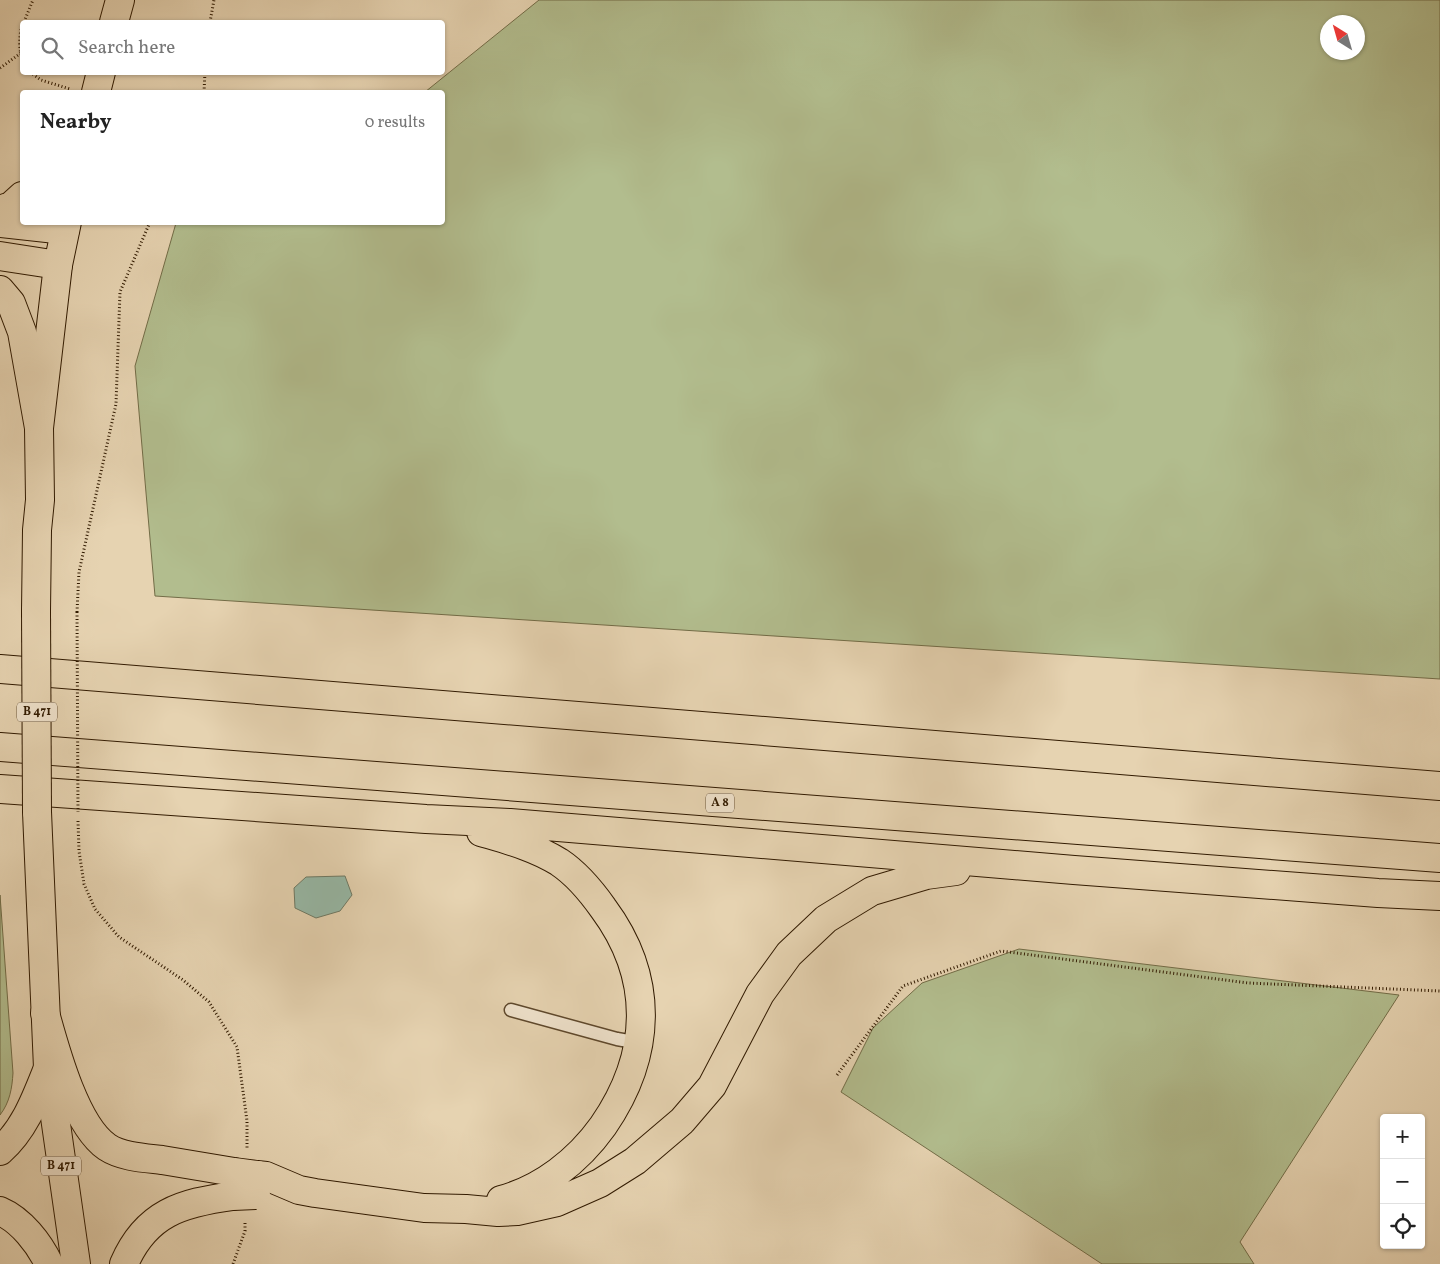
<!DOCTYPE html>
<html lang="en">
<head>
<meta charset="utf-8">
<style>
	:root { --surface:#fff; --page:#f6f6f6; --text:#222; --muted:#767676; --line:#e0e0e0 }
	body { margin:0; font-family:Vollkorn,serif; background:var(--page); color:var(--text) }
	.controls { position:absolute; right:15px; bottom:15px; display:grid; overflow:hidden; border-radius:5px; box-shadow:0 1px 4px #0004 }
	.controls button { width:45px; height:45px; display:grid; place-items:center; padding:0; border:0; border-bottom:1px solid var(--line); background:var(--surface); color:var(--text); font:25px sans-serif }
	.compass { position:absolute; left:1320px; top:15px; width:45px; height:45px; border-radius:50%; background:var(--surface); box-shadow:0 1px 4px #0004; rotate:323deg }
	.list { margin:0; padding:0; list-style:none }
	h2 { display:flex; justify-content:space-between; align-items:center; height:65px; margin:0; padding:0 20px; font-size:21px }
	h2 small { font-size:16px; font-weight:400; color:var(--muted) }
	.icon { flex:none; width:28px; height:28px; fill:none; stroke:currentColor; stroke-width:2; stroke-linecap:round; stroke-linejoin:round }
	.map { position:relative; flex:none; width:1440px; height:1264px; overflow:hidden }
	.search { position:absolute; background:var(--surface); box-shadow:0 1px 4px #0004; left:20px; top:20px; width:425px; height:55px; display:flex; align-items:center; gap:12px; box-sizing:border-box; padding:0 18px; border-radius:5px; color:var(--muted); font-size:19px }
	.panel { position:absolute; background:var(--surface); box-shadow:0 1px 4px #0004; left:20px; top:90px; width:425px; height:135px; border-radius:5px }
	.map>svg:first-child { display:block }
	.green { fill:#b2bd8e; stroke:#726c47; fill-rule:evenodd }
	.water { fill:#97b9a7; stroke:#6e7964 }
	.lines { fill:none; stroke-linecap:round; stroke-linejoin:round }
	.lane-casing { stroke:#5e482c; stroke-width:15 }
	.primary-casing { stroke:#311a00; stroke-width:30 }
	.highway-casing { stroke:#311a00; stroke-width:30 }
	.path { stroke:#311a00; stroke-width:3; stroke-dasharray:1 2.5; stroke-linecap:butt }
	.lane { stroke:#efe2cc; stroke-width:12 }
	.primary { stroke:#e6d3b1; stroke-width:28 }
	.highway { stroke:#e6d3b1; stroke-width:28 }
	.primary-bridge-casing { stroke:#311a00; stroke-width:30; stroke-linecap:butt }
	.highway-bridge-casing { stroke:#311a00; stroke-width:30; stroke-linecap:butt }
	.path-bridge { stroke:#311a00; stroke-width:3; stroke-dasharray:1 2.5; stroke-linecap:butt }
	.primary-bridge { stroke:#e6d3b1; stroke-width:28 }
	.highway-bridge { stroke:#e6d3b1; stroke-width:28 }
	.labels { text-anchor:middle; dominant-baseline:central; stroke-width:4; stroke-linejoin:round; paint-order:stroke }
	.shield { fill:#efe2cc; stroke:#6a563d; stroke-width:1 }
	.shield-label { font-size:12px; font-weight:bold; fill:#311a00 }
</style>
</head>
<body>
<div class="map">
<svg width="1440" height="1264" viewBox="0 0 1440 1264">
	<rect width="100%" height="100%" fill="#e6d3b1"/>
	<filter id="stains"><feTurbulence type="fractalNoise" baseFrequency=".004" numOctaves="4"/><feColorMatrix values="0 0 0 0 .2 0 0 0 0 .09 0 0 0 0 .02 0 0 0 .5 -.17"/></filter>
	<radialGradient id="worn" r=".72"><stop offset=".6" stop-color="#630" stop-opacity="0"/><stop offset="1" stop-color="#630" stop-opacity=".3"/></radialGradient>
	<!-- green -->
	<path class="green" d="M 539,0 L 1440,0 L 1440,679 L 155,596 L 135,366 L 176,223 L 442,222 L 442,92 L 425,92 ZM 1358,22 L 1358,52 L 1328,52 L 1328,22 Z
		M 0,895 L 13,1073 C 12,1088 10,1102 0,1115 Z
		M 1019,949 L 1399,995 L 1240,1242 L 1254,1264 L 1102,1264 L 841,1092 L 873,1028 L 922,983 Z"/>
	<!-- water -->
	<path class="water" d="M 345,876 L 352,895 L 340,911 L 316,918 L 295,908 L 294,888 L 306,877 Z"/>
	<g class="lines">
		<defs>
			<path id="lane" d="M 511,1010 L 617,1039 L 640,1043"/>
			<path id="primary" d="M 114,22 L 120,0
				M 96,92 L 101,72
				M 36,611 L 37,530 L 40,500 L 39,428 L 58,265 L 67,222
				M 37,812 L 48,1068 L 76,1264"/>
			<path id="highway" d="M 0,210 L 11,206 L 22,196
				M 0,223 L 65,230
				M 0,256 L 58,265
				M 0,290 L 11,303 L 22,332 L 39,428
				M 0,669 L 1440,786
				M 0,747 L 1440,858
				M 0,789 L 426,819 L 510,823 L 1074,870 L 1378,893 L 1440,896
				M 481,832 C 508,840 535,847 559,862 C 577,874 591,891 603,908 C 655,978 652,1055 603,1126 C 578,1161 542,1189 501,1200
				M 45,1013 C 55,1049 75,1125 107,1147 C 122,1157 145,1158 162,1160 C 186,1164 210,1168 234,1172
				M 0,1151 C 25,1129 36,1098 48,1068
				M 257,1175 L 266,1176 L 299,1190 L 315,1193 L 424,1208 L 466,1209 L 498,1212 L 517,1211 L 557,1202 L 600,1183 L 635,1161 L 682,1121 L 712,1086 L 760,994 L 789,954 L 826,919 L 872,891 L 926,875 L 956,871
				M 0,1211 C 21,1220 39,1243 49,1264
				M 124,1264 C 146,1213 181,1203 233,1196"/>
		</defs>
		<!-- lane casing -->
		<use href="#lane" class="lane-casing"/>
		<!-- primary casing -->
		<use href="#primary" class="primary-casing"/>
		<!-- highway casing -->
		<use href="#highway" class="highway-casing"/>
		<!-- path -->
		<path class="path" d="M 24,22 L 33,0
			M 210,22 L 214,0
			M 22,26 C 19,36 19,49 22,58
			M 0,68 L 21,53
			M 30,72 L 41,80 L 70,89
			M 204,92 L 205,72
			M 77,612 L 79,572 L 116,404 L 120,292 L 150,222
			M 78,821 L 79,851 L 84,884 L 95,909 L 119,937 L 183,980 L 209,1002 L 237,1047 L 247,1121 L 247,1148
			M 837,1075 L 903,986 L 1001,951 L 1248,983 L 1440,991
			M 233,1264 L 245,1231 L 245,1222"/>
		<!-- lane -->
		<use href="#lane" class="lane"/>
		<!-- primary -->
		<use href="#primary" class="primary"/>
		<!-- highway -->
		<use href="#highway" class="highway"/>
		<defs>
			<path id="primary-bridge" d="M 36,611 L 37,812"/>
			<path id="highway-bridge" d="M 234,1172 L 257,1175
				M 233,1196 L 256,1195"/>
		</defs>
		<!-- primary-bridge casing -->
		<use href="#primary-bridge" class="primary-bridge-casing"/>
		<!-- highway-bridge casing -->
		<use href="#highway-bridge" class="highway-bridge-casing"/>
		<!-- path-bridge -->
		<path class="path-bridge" d="M 77,612 L 78,812"/>
		<!-- primary-bridge -->
		<use href="#primary-bridge" class="primary-bridge"/>
		<!-- highway-bridge -->
		<use href="#highway-bridge" class="highway-bridge"/>
	</g>
	<g class="labels">
		<!-- shield labels -->
		<g class="shield">
			<rect x="17" y="702.5" width="40" height="19" rx="4"/>
			<rect x="706" y="793.5" width="28" height="19" rx="4"/>
			<rect x="41" y="1156.5" width="40" height="19" rx="4"/>
		</g>
		<g class="shield-label">
			<text x="37" y="712">B 471</text>
			<text x="720" y="803">A 8</text>
			<text x="61" y="1166">B 471</text>
		</g>
	</g>
	<rect width="100%" height="100%" filter="url(#stains)"/>
	<rect width="100%" height="100%" fill="url(#worn)"/>
</svg>
<div class="controls">
<button>+</button>
<button>−</button>
<button><svg class="icon" aria-label="locate" viewBox="0 0 24 24"><circle cx="12" cy="12" r="6"/><path d="M12 2v4M12 18v4M2 12h4M18 12h4"/></svg></button>
</div>
<svg class="compass" viewBox="-18 -18 36 36"><path d="M0-13l5 13h-10z" fill="#e53935"/><path d="M0 13l5-13h-10z" fill="#767676"/></svg>
<div class="search"><svg class="icon" aria-label="search" viewBox="0 0 24 24"><circle cx="10" cy="10" r="6"/><path d="M15 15l6 6"/></svg>Search here</div>
<section class="panel">
<h2>Nearby<small>0 results</small></h2>
<ul class="list">
</ul>
</section>
</div>
</body>
</html>
